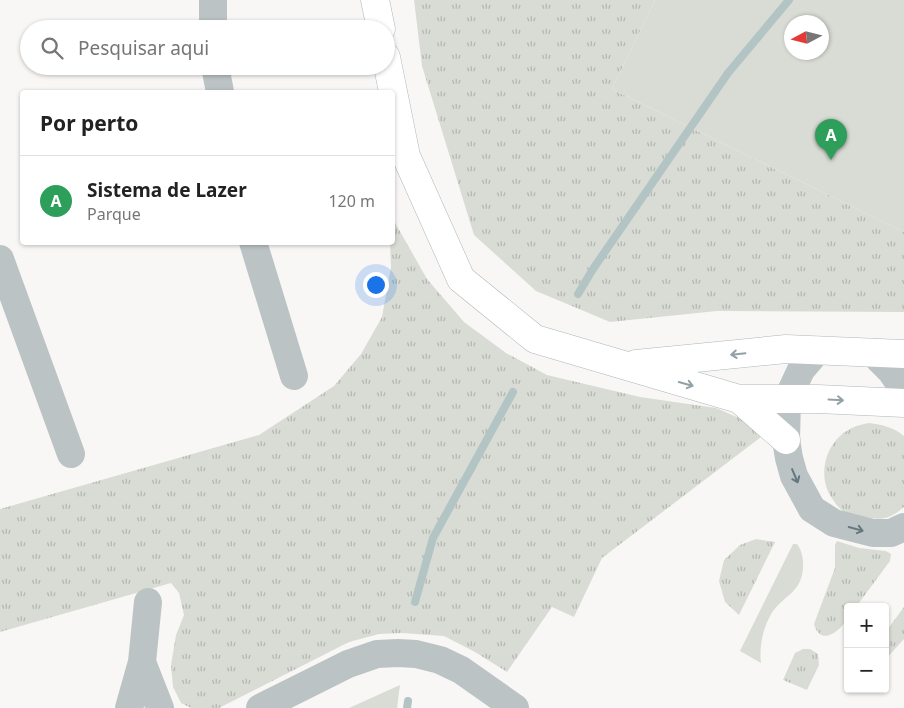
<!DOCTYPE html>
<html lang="pt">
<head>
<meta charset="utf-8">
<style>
	:root { --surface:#fff; --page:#f6f6f6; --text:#222; --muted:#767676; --line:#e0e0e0; --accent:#d93025 }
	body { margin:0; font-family:"Noto Sans",sans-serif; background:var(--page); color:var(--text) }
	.controls { position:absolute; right:15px; bottom:15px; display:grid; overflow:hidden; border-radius:5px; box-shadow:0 1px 4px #0004 }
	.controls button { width:45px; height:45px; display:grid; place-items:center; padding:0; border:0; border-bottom:1px solid var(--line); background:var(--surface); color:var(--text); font:25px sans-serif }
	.compass { position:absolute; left:784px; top:15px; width:45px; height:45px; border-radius:50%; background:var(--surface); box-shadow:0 1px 4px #0004; rotate:263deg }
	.you { position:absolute; left:375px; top:284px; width:18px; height:18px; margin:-12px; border:4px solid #fff; border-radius:50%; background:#1a73e8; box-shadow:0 0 0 8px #1a73e833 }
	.badge { display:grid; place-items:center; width:32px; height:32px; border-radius:50%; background:var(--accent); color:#fff; font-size:16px; font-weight:700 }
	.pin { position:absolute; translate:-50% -41px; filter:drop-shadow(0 1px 2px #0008) }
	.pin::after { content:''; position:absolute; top:26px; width:18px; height:15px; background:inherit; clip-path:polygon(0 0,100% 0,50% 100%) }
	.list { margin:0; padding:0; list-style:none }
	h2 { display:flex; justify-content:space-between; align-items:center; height:65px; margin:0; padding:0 20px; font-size:21px }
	h2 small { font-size:16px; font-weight:400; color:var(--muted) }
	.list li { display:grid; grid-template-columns:32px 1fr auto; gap:15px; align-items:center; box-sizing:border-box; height:90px; padding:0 20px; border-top:1px solid var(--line) }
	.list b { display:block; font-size:19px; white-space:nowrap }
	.list p { margin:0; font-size:16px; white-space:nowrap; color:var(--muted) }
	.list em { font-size:16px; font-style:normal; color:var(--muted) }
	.icon { flex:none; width:28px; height:28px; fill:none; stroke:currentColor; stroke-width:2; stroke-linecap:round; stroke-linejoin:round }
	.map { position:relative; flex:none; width:904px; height:708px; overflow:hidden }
	.search { position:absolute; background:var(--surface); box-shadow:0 1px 4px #0004; left:20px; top:20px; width:375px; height:55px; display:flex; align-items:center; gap:12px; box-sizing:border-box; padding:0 18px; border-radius:28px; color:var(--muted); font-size:19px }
	.panel { position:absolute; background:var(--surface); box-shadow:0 1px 4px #0004; left:20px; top:90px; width:375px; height:155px; border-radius:5px }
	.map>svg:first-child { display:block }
	.grass { fill:url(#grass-tufts) }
	.park { fill:#d9dcd4; fill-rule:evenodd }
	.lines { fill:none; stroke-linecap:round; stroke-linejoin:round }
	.stream { stroke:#b3c4c5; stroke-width:8 }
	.secondary-casing { stroke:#aeb7ba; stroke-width:29 }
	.street { stroke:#bcc3c5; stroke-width:28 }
	.secondary { stroke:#fff; stroke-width:28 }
	.oneway { stroke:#92a1a5 }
	.oneway2 { stroke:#63797f }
</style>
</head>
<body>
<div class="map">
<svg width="904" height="708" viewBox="0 0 904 708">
	<defs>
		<pattern id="grass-tufts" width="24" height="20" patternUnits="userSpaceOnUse" patternTransform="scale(1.25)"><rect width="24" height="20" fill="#d9dcd4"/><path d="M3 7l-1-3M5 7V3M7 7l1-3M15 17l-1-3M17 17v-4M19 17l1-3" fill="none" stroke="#b4b7b1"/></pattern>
	</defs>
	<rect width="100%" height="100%" fill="#f8f7f5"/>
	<!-- grass -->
	<path class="grass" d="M 414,0 L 655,0 L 612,89 L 904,232 L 904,312 L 717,311 L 610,322 L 536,291 L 474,235 L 422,66 Z
		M 393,219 L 427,279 L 464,322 L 506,353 L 547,375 L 640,397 L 716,408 L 769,431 L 602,558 L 574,617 L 552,607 L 507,672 L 475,652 L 444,636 L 402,633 L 379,634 L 349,642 L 219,708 L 191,708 L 181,703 L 173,687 L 171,665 L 176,635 L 184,615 L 179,593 L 171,583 L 0,632 L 0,509 L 259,435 L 334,386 L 361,354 L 382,317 L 391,267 L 390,243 L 392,242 Z
		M 869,423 C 882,425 894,427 904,436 L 904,507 C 891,518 883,521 866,517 C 860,516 852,516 847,514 C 840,510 835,503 831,497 C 816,473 827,438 854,427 C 858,425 864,424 869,423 Z
		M 756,539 L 775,542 L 739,615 L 725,602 L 719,581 L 724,560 L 740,545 Z
		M 837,541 L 859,548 L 886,551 L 891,554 L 890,561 L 856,607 L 848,607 C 848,611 848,615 847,619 C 839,633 820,646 814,624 L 835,568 L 835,545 Z
		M 904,607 L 904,639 L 885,660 L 885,633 Z
		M 803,649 L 810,649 L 818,654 L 819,665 L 807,690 L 783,680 L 795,653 Z"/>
	<!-- park -->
	<path class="park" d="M 655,0 L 904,0 L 904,232 L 612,89 ZM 822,22 L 822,52 L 792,52 L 792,22 Z
		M 793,544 L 797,544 C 805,554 805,574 798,585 C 792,595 780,601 773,611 C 763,626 759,646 761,663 L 740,651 Z
		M 400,685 L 397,708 L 349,708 Z"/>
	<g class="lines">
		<!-- stream -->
		<path class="stream" d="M 578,294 L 593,269 L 728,73 L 789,0
			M 415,602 L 433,538 L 513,392
			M 407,708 L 408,701"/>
		<defs>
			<path id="secondary" d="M 375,0 L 381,29
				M 386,57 L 406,156 L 461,279 L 535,339 L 739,399 L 818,399 L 904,403
				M 636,364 L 786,349 L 904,354
				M 739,399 L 786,440"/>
		</defs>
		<!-- secondary casing -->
		<use href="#secondary" class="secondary-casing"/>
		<!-- street -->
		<path class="street" d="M 213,0 L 213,29
			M 215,66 L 220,92
			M 253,242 L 294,376
			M 0,259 L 71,454
			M 818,350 L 801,370 L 787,400 L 786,440 L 789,458 L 794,476 L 812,509 L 834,523 L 873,533 L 891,533 L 904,527
			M 872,352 L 891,371 L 904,390
			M 142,662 L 160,708
			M 129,708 L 142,662 L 148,602
			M 260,708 L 348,664 L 377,654 L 398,653 L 416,654 L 440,660 L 461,670 L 515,708"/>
		<!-- secondary -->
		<use href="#secondary" class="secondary"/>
	</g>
	<!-- one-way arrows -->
	<defs><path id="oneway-shaft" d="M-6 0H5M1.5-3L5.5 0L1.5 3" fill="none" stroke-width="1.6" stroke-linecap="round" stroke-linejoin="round" transform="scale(1.25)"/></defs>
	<g class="oneway">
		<use href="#oneway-shaft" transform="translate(738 354) rotate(174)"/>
		<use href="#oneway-shaft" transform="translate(686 384) rotate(16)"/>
		<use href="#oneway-shaft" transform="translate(836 400) rotate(3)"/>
	</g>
	<g class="oneway2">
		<use href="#oneway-shaft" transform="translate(795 476) rotate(67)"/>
		<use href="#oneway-shaft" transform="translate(856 529) rotate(15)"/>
	</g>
</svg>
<div class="controls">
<button>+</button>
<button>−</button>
</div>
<svg class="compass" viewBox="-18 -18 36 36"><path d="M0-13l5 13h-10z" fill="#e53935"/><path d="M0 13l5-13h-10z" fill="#767676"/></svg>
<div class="you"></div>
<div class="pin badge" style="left:831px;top:160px;background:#2e9e5b">A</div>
<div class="search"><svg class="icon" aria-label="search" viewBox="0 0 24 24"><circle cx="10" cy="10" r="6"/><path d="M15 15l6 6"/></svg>Pesquisar aqui</div>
<section class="panel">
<h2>Por perto<small></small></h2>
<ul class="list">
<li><span class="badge" style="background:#2e9e5b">A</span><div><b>Sistema de Lazer</b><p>Parque</p></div><em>120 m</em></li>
</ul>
</section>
</div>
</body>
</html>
